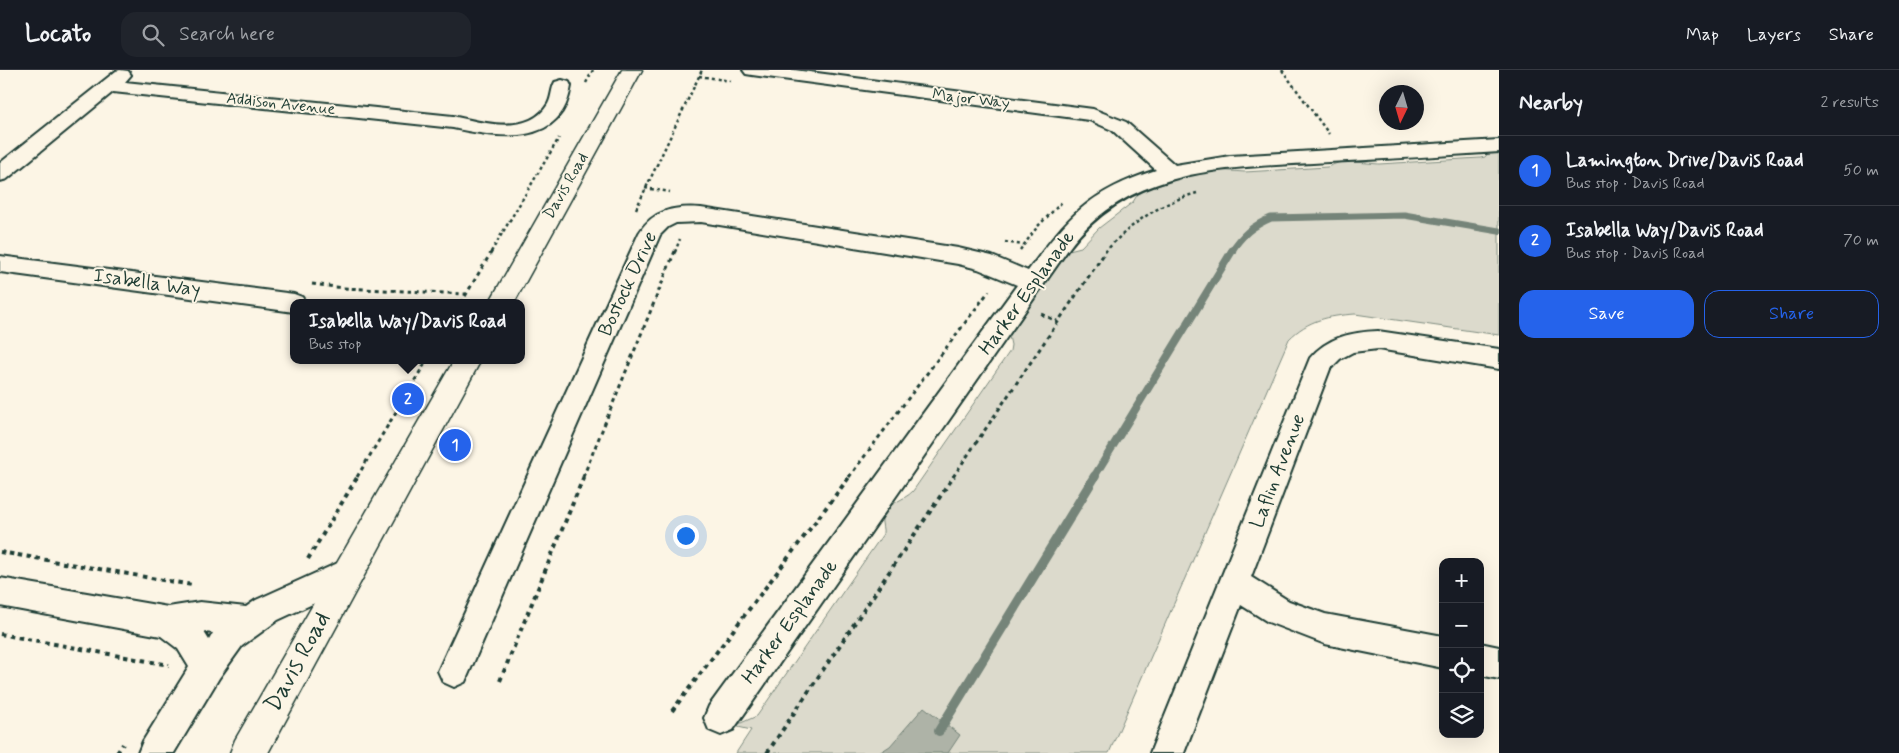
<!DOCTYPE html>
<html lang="en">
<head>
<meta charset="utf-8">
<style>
	:root { --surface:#171b24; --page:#20242c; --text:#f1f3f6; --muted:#9ea1a6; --line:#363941; --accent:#2563eb }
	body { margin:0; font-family:Mynerve,sans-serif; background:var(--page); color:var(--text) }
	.controls { position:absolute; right:15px; bottom:15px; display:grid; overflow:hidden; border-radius:10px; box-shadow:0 5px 20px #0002 }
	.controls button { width:45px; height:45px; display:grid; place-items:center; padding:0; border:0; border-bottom:1px solid var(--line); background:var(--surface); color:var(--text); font:25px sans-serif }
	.compass { position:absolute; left:1379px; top:15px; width:45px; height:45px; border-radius:50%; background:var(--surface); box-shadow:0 5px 20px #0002; rotate:185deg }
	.you { position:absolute; left:685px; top:465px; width:18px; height:18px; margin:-12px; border:4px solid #fff; border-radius:50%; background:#1a73e8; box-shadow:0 0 0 8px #1a73e833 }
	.badge { display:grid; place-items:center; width:32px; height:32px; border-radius:50%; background:var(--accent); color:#fff; font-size:16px; font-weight:700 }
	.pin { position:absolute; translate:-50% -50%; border:2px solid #fff; box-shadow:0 1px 5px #0006 }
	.popup { position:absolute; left:290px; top:229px; width:235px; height:65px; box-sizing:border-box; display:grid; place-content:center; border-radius:10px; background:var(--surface); filter:drop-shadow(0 1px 4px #0005); font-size:16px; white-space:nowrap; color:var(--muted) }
	.popup b { font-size:19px; color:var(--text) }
	.popup::after { content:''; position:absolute; left:50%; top:100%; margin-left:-10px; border:10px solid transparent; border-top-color:var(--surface) }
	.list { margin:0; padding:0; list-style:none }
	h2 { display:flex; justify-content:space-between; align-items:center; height:65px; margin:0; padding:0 20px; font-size:21px }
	h2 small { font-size:16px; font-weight:400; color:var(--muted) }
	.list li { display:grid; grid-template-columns:32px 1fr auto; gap:15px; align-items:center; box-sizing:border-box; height:70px; padding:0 20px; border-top:1px solid var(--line) }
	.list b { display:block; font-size:19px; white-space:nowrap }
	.list p { margin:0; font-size:16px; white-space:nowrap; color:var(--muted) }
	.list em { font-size:16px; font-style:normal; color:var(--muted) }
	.actions { display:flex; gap:10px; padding:15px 20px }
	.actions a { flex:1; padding:11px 0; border:1px solid var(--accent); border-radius:15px; text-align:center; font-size:18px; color:var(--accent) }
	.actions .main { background:var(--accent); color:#fff }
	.icon { flex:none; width:28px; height:28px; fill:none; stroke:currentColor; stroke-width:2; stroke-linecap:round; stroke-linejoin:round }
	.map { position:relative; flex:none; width:1499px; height:683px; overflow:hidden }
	header { display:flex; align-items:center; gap:30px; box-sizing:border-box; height:70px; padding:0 25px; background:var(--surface); border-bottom:1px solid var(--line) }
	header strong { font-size:24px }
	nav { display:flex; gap:28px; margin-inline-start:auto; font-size:18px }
	.search { width:350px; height:45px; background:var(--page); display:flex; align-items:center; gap:12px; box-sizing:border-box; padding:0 18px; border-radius:15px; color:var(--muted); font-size:19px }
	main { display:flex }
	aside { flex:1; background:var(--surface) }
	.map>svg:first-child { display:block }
	.green { fill:#dcdacc; stroke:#7e8c80 }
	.water { fill:#aeb3a7; stroke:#758479 }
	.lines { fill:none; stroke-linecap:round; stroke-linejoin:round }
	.stream-far2 { stroke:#758479; stroke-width:7 }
	.stream-far1 { stroke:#758479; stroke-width:8 }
	.stream { stroke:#758479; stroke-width:10 }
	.minor-casing { stroke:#1f3d34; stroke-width:4 }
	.secondary-casing { stroke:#1f3d34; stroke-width:3 }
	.path-far2 { stroke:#1f3d34; stroke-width:2.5; stroke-dasharray:3 3; stroke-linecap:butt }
	.path-far1 { stroke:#1f3d34; stroke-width:3; stroke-dasharray:4 4; stroke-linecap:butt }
	.path { stroke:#1f3d34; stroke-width:4; stroke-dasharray:4.5 4.5; stroke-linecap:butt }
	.minor { fill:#fcf5e5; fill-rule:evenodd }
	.secondary { fill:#fcf5e5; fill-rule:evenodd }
	.labels { text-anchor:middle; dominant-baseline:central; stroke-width:4; stroke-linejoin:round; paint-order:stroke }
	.far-street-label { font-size:16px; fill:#1f3d34; stroke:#fcf5e5 }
	.street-label { font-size:20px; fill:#1f3d34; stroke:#fcf5e5 }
	.near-street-label { font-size:24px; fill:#1f3d34; stroke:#fcf5e5 }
</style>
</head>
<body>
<header>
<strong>Locato</strong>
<div class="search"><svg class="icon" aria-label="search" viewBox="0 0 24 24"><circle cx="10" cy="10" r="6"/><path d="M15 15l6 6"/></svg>Search here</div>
<nav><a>Map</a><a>Layers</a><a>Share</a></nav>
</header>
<main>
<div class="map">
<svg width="1499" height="683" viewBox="0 0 1499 683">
	<rect width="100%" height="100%" fill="#fcf5e5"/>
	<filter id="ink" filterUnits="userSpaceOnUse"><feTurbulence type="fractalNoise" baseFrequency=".02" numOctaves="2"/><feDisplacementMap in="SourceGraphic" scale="10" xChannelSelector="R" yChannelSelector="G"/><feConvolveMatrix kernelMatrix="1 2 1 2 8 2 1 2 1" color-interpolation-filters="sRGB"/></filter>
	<g filter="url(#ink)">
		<!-- green -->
		<path class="green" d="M 1489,82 L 1499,82 L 1499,265 L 1355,244 C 1328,246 1308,250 1289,269 L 1109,683 L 736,683 L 751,660 L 734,656 L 757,646 L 883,464 C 884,459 881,453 882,448 C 885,433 904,431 913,421 L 1010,281 L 1011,275 L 1009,266 L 1069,180 L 1081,177 L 1099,158 L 1133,132 L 1139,122 L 1186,106 L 1216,100 L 1245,102 L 1327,97 L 1343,91 L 1379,94 L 1480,88 L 1485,87 Z"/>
		<!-- water -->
		<path class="water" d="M 924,637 L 960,665 L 948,683 L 879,683 L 890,676 Z"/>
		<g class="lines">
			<!-- stream-far2 -->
			<path class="stream-far2" d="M 1231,182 C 1242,165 1252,156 1271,148 L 1404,145 L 1499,161"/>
			<!-- stream-far1 -->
			<path class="stream-far1" d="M 1094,407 L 1232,181"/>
			<!-- stream -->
			<path class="stream" d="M 939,661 L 1095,406"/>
			<defs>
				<path id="minor" d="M 120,0 L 128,1 L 131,5 L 125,12 L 453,46 C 482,53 529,66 548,34 C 552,27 551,19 555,12 L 562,10 L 569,12 L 571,16 C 562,78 498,68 453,58 L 113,22 L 7,109 L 0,111 L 0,93 L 116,1 Z
					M 743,0 L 794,0 L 1093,39 L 1126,52 L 1175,95 L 1230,86 L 1499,70 L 1499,82 C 1442,86 1385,89 1329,92 C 1234,98 1132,94 1069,178 L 733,660 L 721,665 L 709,660 L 704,648 L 709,636 L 1017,215 L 978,199 L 958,194 L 701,152 L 676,153 L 668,157 L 660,165 L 465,612 L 454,617 L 443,612 L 438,601 L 443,590 L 639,163 C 653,140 675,136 701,138 L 958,178 L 992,186 L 1028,201 C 1069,146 1088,122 1156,100 L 1112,60 L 1089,50 L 752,5 L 746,4 Z
					M 0,186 L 294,224 L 302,227 L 306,233 L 294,233 L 294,242 L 0,202 Z
					M 1378,261 L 1499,279 L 1499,299 L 1378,279 L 1353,282 L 1340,289 L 1330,299 L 1251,507 L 1289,531 L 1325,544 L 1443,566 L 1443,598 L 1325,574 L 1268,552 L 1241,535 L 1184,683 L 1150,683 L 1310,288 C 1328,267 1352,262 1378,261 Z
					M 349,488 L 360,492 L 364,502 L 360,512 L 278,550 L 242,576 L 219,608 L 174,683 L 138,683 L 143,671 L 189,597 L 178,579 L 161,566 L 0,536 L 0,508 L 168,537 L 200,532 L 246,537 L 256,530 ZM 204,562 L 213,563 L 209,570 Z
					M 1480,573 L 1499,577 L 1499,609 L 1480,605 Z"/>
				<path id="secondary" d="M 622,0 L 642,0 L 514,233 L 489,233 Z
					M 454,290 L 481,290 L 268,683 L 230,683 L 235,670 Z"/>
			</defs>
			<!-- minor casing -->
			<use href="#minor" class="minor-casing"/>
			<!-- secondary casing -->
			<use href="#secondary" class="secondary-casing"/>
			<!-- path-far2 -->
			<path class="path-far2" d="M 1282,0 L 1329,64
				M 699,6 L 731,11
				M 586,13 L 593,0
				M 645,118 L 670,122
				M 636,139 L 702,0
				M 1005,172 L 1023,175
				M 1020,180 L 1038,156 L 1062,132
				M 491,182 L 559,68
				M 675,182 L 680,169
				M 1105,182 C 1131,153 1160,133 1197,123"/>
			<!-- path-far1 -->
			<path class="path-far1" d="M 312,214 L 343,218 L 466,224
				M 461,233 L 492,181
				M 1041,244 L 1057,251
				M 357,407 L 427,290
				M 583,407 L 675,181
				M 849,407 L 989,221
				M 953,407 L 1106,181"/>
			<!-- path -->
			<path class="path" d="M 0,482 L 192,515
				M 308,489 L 358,406
				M 0,564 L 169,595
				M 500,611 L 584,406
				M 672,641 L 850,406
				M 117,683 L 123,674
				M 767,683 L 954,406"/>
			<!-- minor -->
			<use href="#minor" class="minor"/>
			<!-- secondary -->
			<use href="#secondary" class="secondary"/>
		</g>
	</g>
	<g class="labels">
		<!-- far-street labels -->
		<g class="far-street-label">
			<text transform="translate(971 29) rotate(7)">Major Way</text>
			<text transform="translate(281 34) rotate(6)">Addison Avenue</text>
			<text transform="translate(566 116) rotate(-60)">Davis Road</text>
		</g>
		<!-- street labels -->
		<g class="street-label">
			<text transform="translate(147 213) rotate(8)">Isabella Way</text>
			<text transform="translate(628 214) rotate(-65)">Bostock Drive</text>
			<text transform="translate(1027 223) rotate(-54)">Harker Esplanade</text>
			<text transform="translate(1278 401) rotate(-69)">Laflin Avenue</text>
			<text transform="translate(790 552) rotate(-54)">Harker Esplanade</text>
		</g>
		<!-- near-street labels -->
		<g class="near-street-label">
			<text transform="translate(298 592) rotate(-61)">Davis Road</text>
		</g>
	</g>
</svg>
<div class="controls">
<button>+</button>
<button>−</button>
<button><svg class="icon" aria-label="locate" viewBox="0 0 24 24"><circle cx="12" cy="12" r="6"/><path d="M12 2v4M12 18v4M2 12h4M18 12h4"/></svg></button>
<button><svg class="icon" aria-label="layers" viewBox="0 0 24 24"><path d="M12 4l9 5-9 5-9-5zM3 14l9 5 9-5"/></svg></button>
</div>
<svg class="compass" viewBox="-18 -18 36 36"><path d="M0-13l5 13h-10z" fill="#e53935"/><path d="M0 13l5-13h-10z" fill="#9ea1a6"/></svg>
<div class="you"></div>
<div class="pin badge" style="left:455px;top:375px">1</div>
<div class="pin badge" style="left:408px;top:329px">2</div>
<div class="popup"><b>Isabella Way/Davis Road</b>Bus stop</div>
</div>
<aside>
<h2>Nearby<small>2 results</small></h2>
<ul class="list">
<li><span class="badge">1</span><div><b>Lamington Drive/Davis Road</b><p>Bus stop · Davis Road</p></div><em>50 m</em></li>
<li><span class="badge">2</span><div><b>Isabella Way/Davis Road</b><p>Bus stop · Davis Road</p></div><em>70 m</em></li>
</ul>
<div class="actions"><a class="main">Save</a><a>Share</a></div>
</aside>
</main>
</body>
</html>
